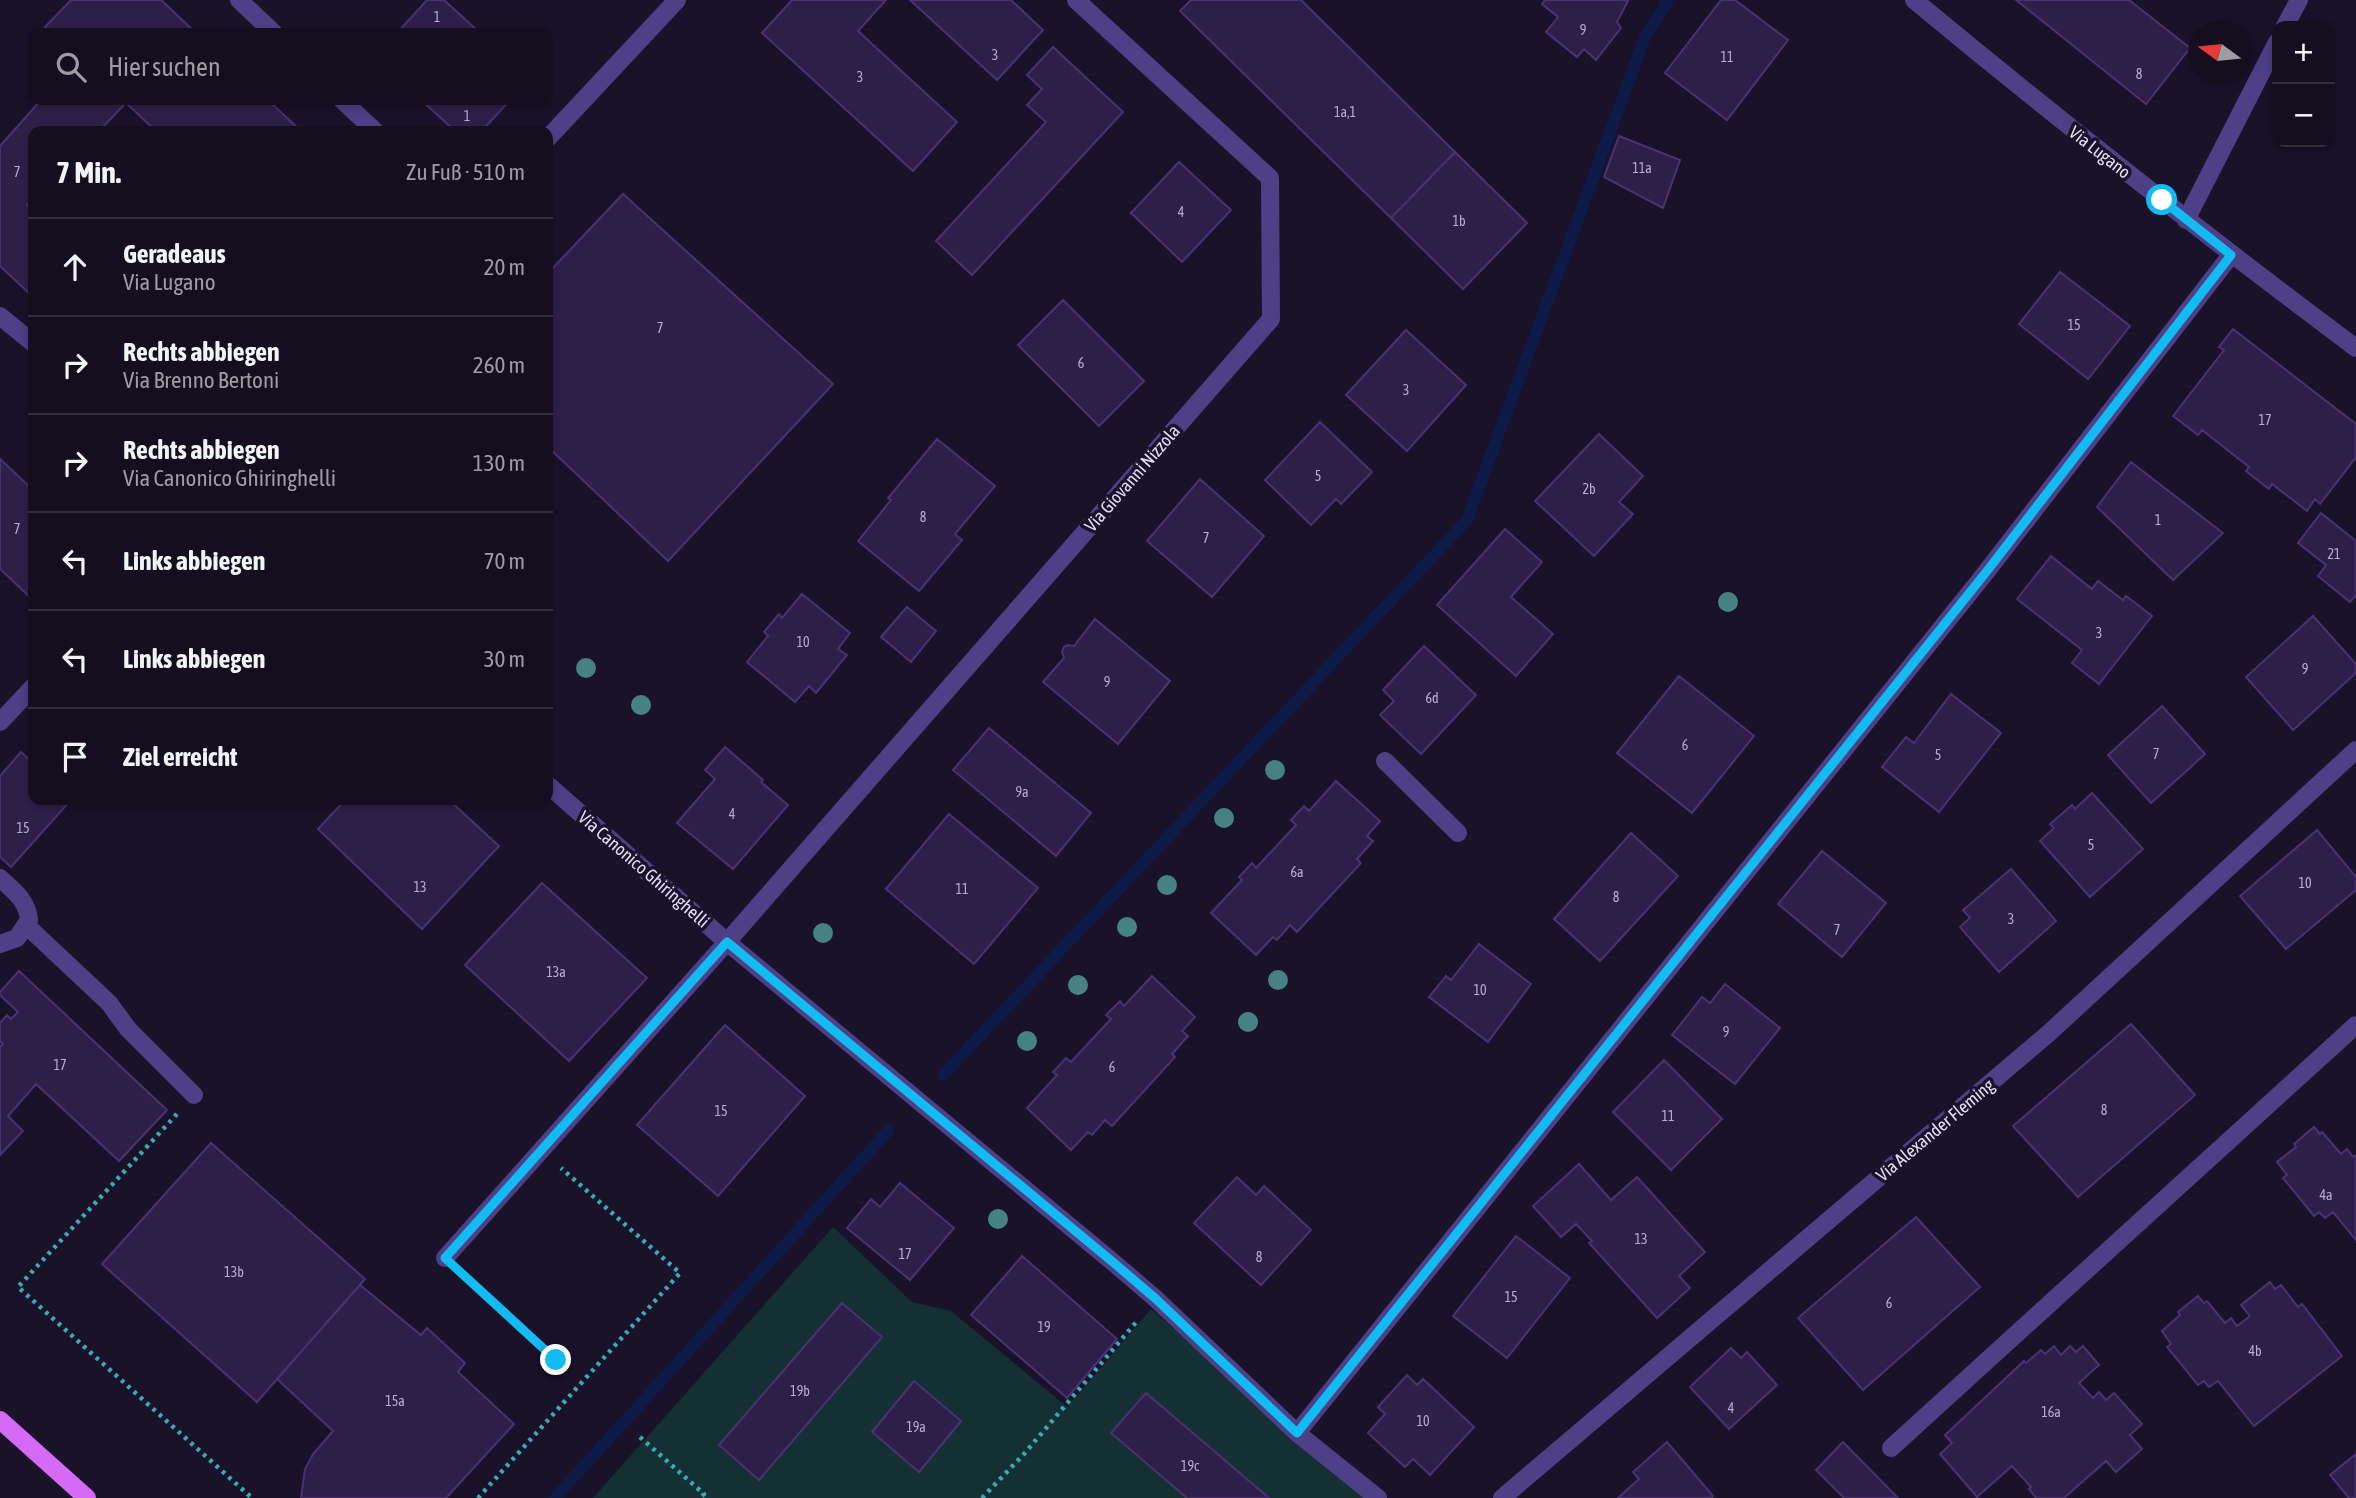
<!DOCTYPE html>
<html lang="de">
<head>
<meta charset="utf-8">
<style>
	:root { --surface:#140e1f; --page:#211c2c; --text:#f1f3f6; --muted:#9d9ca4; --line:#332e3d }
	body { margin:0; font-family:"Asap Condensed",sans-serif; background:var(--page); color:var(--text) }
	.controls { position:absolute; right:21px; top:21px; display:grid; overflow:hidden; border-radius:14px; box-shadow:0 4px 10px #0003 }
	.controls button { width:63px; height:63px; display:grid; place-items:center; padding:0; border:0; border-bottom:2px solid var(--line); background:var(--surface); color:var(--text); font:35px sans-serif }
	.compass { position:absolute; left:2188px; top:21px; width:63px; height:63px; border-radius:50%; background:var(--surface); box-shadow:0 4px 10px #0003; rotate:285deg }
	.stop { position:absolute; width:21px; height:21px; margin:-16px; border:5px solid #13bbf3; border-radius:50%; background:#fff }
	.stop.end { background:#13bbf3; border-color:#fff; box-shadow:0 2px 7px #0008 }
	.list { margin:0; padding:0; list-style:none }
	h2 { display:flex; justify-content:space-between; align-items:center; height:91px; margin:0; padding:0 28px; font-size:30px }
	h2 small { font-size:23px; font-weight:400; color:var(--muted) }
	.list li { display:grid; grid-template-columns:46px 1fr auto; gap:21px; align-items:center; box-sizing:border-box; height:98px; padding:0 28px; border-top:2px solid var(--line) }
	.list b { display:block; font-size:26px; white-space:nowrap }
	.list p { margin:0; font-size:23px; white-space:nowrap; color:var(--muted) }
	.list em { font-size:23px; font-style:normal; color:var(--muted) }
	.icon { flex:none; width:38px; height:38px; fill:none; stroke:currentColor; stroke-width:2; stroke-linecap:round; stroke-linejoin:round }
	.map { position:relative; flex:none; width:2356px; height:1498px; overflow:hidden }
	.search { position:absolute; background:var(--surface); box-shadow:0 4px 10px #0003; left:28px; top:28px; width:525px; height:77px; display:flex; align-items:center; gap:18px; box-sizing:border-box; padding:0 24px; border-radius:14px; color:var(--muted); font-size:26px }
	.panel { position:absolute; background:var(--surface); box-shadow:0 4px 10px #0003; left:28px; top:126px; width:525px; height:679px; border-radius:14px }
	.map>svg:first-child { display:block }
	.green { fill:#153033 }
	.lines { fill:none; stroke-linecap:round; stroke-linejoin:round }
	.stream { stroke:#0e1a47; stroke-width:12 }
	.building { fill:#2e1f49; stroke:#493274; stroke-width:2 }
	.path { stroke:#37abb6; stroke-width:4.5; stroke-dasharray:3.5 5; stroke-linecap:butt }
	.service { stroke:#4d4086; stroke-width:18 }
	.minor { stroke:#4d4086; stroke-width:18 }
	.primary { stroke:#d769f7; stroke-width:18 }
	.tree { fill:#468185 }
	.route { stroke:#13bbf3; stroke-width:9 }
	.labels { text-anchor:middle; dominant-baseline:central; stroke-width:7; stroke-linejoin:round; paint-order:stroke }
	.number-label { font-size:14px; fill:#b7add0 }
	.street-label { font-size:18px; fill:#e5dcfd; stroke:#1a1229 }
</style>
</head>
<body>
<div class="map">
<svg width="2356" height="1498" viewBox="0 0 2356 1498">
	<rect width="100%" height="100%" fill="#1a1229"/>
	<!-- green -->
	<path class="green" d="M 833,1227 L 912,1302 L 951,1311 L 1067,1407 L 1151,1309 L 1369,1498 L 593,1498 Z"/>
	<g class="lines">
		<!-- stream -->
		<path class="stream" d="M 943,1075 L 1467,520 L 1645,37 L 1668,0
			M 555,1498 L 888,1131"/>
	</g>
	<!-- building -->
	<path class="building" d="M 71,0 L 161,0 L 196,33 L 52,33 L 45,27 Z
		M 427,0 L 444,0 L 480,33 L 397,33 Z
		M 792,0 L 886,0 L 858,31 L 957,122 L 913,171 L 762,33 Z
		M 910,0 L 1011,0 L 1043,30 L 997,80 Z
		M 1191,0 L 1301,0 L 1455,152 L 1391,218 L 1180,11 Z
		M 1545,0 L 1626,0 L 1628,1 L 1617,22 L 1621,28 L 1596,60 L 1584,49 L 1577,57 L 1546,32 L 1558,17 L 1542,4 Z
		M 1721,0 L 1735,0 L 1788,40 L 1727,120 L 1665,73 Z
		M 2016,0 L 2129,0 L 2190,48 L 2146,104 Z
		M 1053,47 L 1123,112 L 972,275 L 936,241 L 1046,122 L 1027,105 L 1042,89 L 1027,75 Z
		M 41,100 L 268,100 L 301,131 L 156,131 L 126,103 L 99,131 L 33,131 L 33,199 L 27,205 L 33,211 L 33,297 L 0,266 L 0,146 Z
		M 421,100 L 510,100 L 482,131 L 455,131 Z
		M 1619,136 L 1680,160 L 1663,208 L 1604,177 Z
		M 1455,152 L 1527,223 L 1463,289 L 1391,218 Z
		M 1179,162 L 1231,210 L 1182,262 L 1131,213 Z
		M 623,194 L 833,384 L 668,561 L 548,447 L 548,273 Z
		M 2060,272 L 2130,326 L 2088,379 L 2019,324 Z
		M 1063,300 L 1144,381 L 1099,426 L 1018,345 Z
		M 2233,329 L 2356,424 L 2356,457 L 2320,504 L 2315,499 L 2307,511 L 2272,484 L 2269,489 L 2246,471 L 2249,467 L 2202,430 L 2198,435 L 2173,416 L 2224,350 L 2219,347 Z
		M 1406,330 L 1466,385 L 1407,451 L 1346,395 Z
		M 1320,422 L 1372,472 L 1341,504 L 1336,499 L 1311,525 L 1265,480 Z
		M 1599,434 L 1643,476 L 1619,502 L 1633,514 L 1594,556 L 1535,501 Z
		M 937,439 L 995,486 L 955,534 L 962,540 L 919,591 L 858,541 L 891,500 L 888,498 Z
		M 0,459 L 33,490 L 33,600 L 0,569 Z
		M 2131,462 L 2223,533 L 2173,580 L 2097,507 Z
		M 1200,479 L 1264,536 L 1212,597 L 1147,541 Z
		M 2321,513 L 2356,541 L 2356,595 L 2350,602 L 2318,576 L 2326,565 L 2298,543 Z
		M 1505,529 L 1542,562 L 1511,597 L 1553,634 L 1516,676 L 1437,605 Z
		M 2051,556 L 2092,589 L 2098,581 L 2123,600 L 2126,596 L 2152,616 L 2099,684 L 2072,663 L 2082,650 L 2017,599 Z
		M 802,594 L 850,633 L 838,649 L 847,655 L 816,693 L 809,686 L 795,702 L 747,662 L 768,636 L 764,632 L 779,614 L 782,618 Z
		M 907,607 L 936,631 L 911,662 L 881,637 Z
		M 2313,616 L 2356,664 L 2356,673 L 2293,730 L 2246,677 Z
		M 1095,619 L 1170,681 L 1118,744 L 1043,682 L 1064,658 L 1062,652 L 1064,647 L 1068,645 L 1074,646 Z
		M 1424,646 L 1476,695 L 1421,754 L 1380,715 L 1394,701 L 1383,690 Z
		M 1679,676 L 1754,736 L 1692,813 L 1617,753 Z
		M 1951,694 L 2001,733 L 1939,812 L 1882,767 L 1906,737 L 1914,743 Z
		M 2162,706 L 2205,754 L 2151,803 L 2108,755 Z
		M 989,728 L 1091,813 L 1056,856 L 953,770 Z
		M 725,747 L 763,780 L 761,782 L 788,805 L 733,869 L 677,823 L 715,779 L 705,770 Z
		M 21,752 L 33,763 L 33,800 L 71,800 L 11,867 L 0,857 L 0,776 Z
		M 1336,781 L 1380,821 L 1367,836 L 1373,841 L 1357,859 L 1361,863 L 1297,932 L 1290,925 L 1277,940 L 1273,937 L 1256,955 L 1211,913 L 1242,880 L 1239,877 L 1252,863 L 1256,868 L 1296,825 L 1291,820 L 1304,806 L 1309,811 Z
		M 2092,793 L 2143,849 L 2090,897 L 2040,841 L 2054,828 L 2050,824 L 2072,805 L 2075,809 Z
		M 345,800 L 449,800 L 499,846 L 422,929 L 318,829 Z
		M 949,814 L 1038,888 L 974,964 L 886,889 Z
		M 2317,830 L 2356,877 L 2356,890 L 2286,949 L 2240,896 Z
		M 1631,833 L 1678,876 L 1600,961 L 1554,919 Z
		M 1822,851 L 1886,903 L 1842,957 L 1778,904 Z
		M 2011,869 L 2056,921 L 1999,972 L 1960,927 L 1970,918 L 1963,910 Z
		M 542,883 L 647,978 L 569,1061 L 465,965 Z
		M 1479,944 L 1531,984 L 1488,1042 L 1429,997 L 1446,976 L 1451,980 Z
		M 19,971 L 167,1110 L 119,1161 L 36,1084 L 8,1116 L 23,1131 L 0,1155 L 0,1047 L 3,1044 L 0,1041 L 0,1023 L 7,1015 L 11,1019 L 18,1012 L 0,995 L 0,992 Z
		M 1152,976 L 1195,1017 L 1182,1031 L 1188,1036 L 1172,1054 L 1175,1057 L 1112,1126 L 1105,1120 L 1092,1135 L 1088,1132 L 1071,1150 L 1027,1108 L 1057,1075 L 1053,1072 L 1066,1058 L 1071,1062 L 1111,1019 L 1106,1015 L 1120,1001 L 1124,1006 Z
		M 1725,984 L 1780,1028 L 1735,1084 L 1672,1035 L 1702,997 L 1710,1003 Z
		M 2131,1024 L 2195,1095 L 2078,1197 L 2013,1126 Z
		M 725,1025 L 805,1096 L 718,1196 L 637,1125 Z
		M 1664,1060 L 1722,1119 L 1671,1170 L 1613,1112 Z
		M 2314,1127 L 2320,1134 L 2322,1132 L 2341,1154 L 2347,1149 L 2353,1157 L 2356,1155 L 2356,1240 L 2333,1212 L 2325,1218 L 2319,1212 L 2314,1216 L 2283,1178 L 2287,1175 L 2277,1162 L 2296,1147 L 2294,1144 Z
		M 211,1143 L 365,1279 L 257,1402 L 102,1264 Z
		M 1579,1164 L 1611,1200 L 1637,1177 L 1705,1252 L 1679,1276 L 1690,1288 L 1657,1318 L 1589,1243 L 1592,1241 L 1576,1224 L 1561,1237 L 1533,1206 Z
		M 1237,1177 L 1256,1195 L 1264,1186 L 1311,1230 L 1261,1285 L 1194,1223 Z
		M 900,1183 L 954,1228 L 910,1280 L 847,1228 L 871,1199 L 880,1207 Z
		M 1916,1217 L 1980,1287 L 1863,1390 L 1798,1318 Z
		M 1516,1236 L 1570,1278 L 1507,1358 L 1453,1316 Z
		M 1022,1256 L 1117,1339 L 1067,1398 L 971,1315 Z
		M 2270,1282 L 2275,1289 L 2281,1285 L 2298,1307 L 2302,1304 L 2342,1356 L 2254,1426 L 2218,1381 L 2209,1387 L 2204,1381 L 2198,1385 L 2167,1347 L 2171,1344 L 2162,1331 L 2180,1315 L 2178,1312 L 2198,1296 L 2204,1303 L 2207,1301 L 2225,1323 L 2231,1318 L 2237,1326 L 2250,1316 L 2241,1305 Z
		M 360,1285 L 421,1335 L 427,1328 L 465,1363 L 458,1372 L 514,1424 L 446,1498 L 301,1498 L 305,1469 L 313,1454 L 333,1431 L 277,1379 Z
		M 842,1303 L 882,1337 L 759,1480 L 719,1445 Z
		M 2054,1346 L 2061,1355 L 2070,1346 L 2076,1352 L 2083,1346 L 2099,1365 L 2079,1383 L 2093,1398 L 2099,1392 L 2106,1400 L 2114,1393 L 2142,1424 L 2130,1435 L 2142,1449 L 2116,1472 L 2106,1461 L 2064,1498 L 2036,1498 L 2029,1489 L 2031,1487 L 2012,1466 L 1977,1497 L 1940,1454 L 1952,1443 L 1945,1435 L 2024,1361 L 2026,1363 L 2041,1350 L 2045,1354 Z
		M 1731,1348 L 1741,1358 L 1747,1352 L 1777,1385 L 1729,1429 L 1690,1387 Z
		M 1407,1375 L 1417,1385 L 1423,1379 L 1474,1427 L 1430,1475 L 1413,1459 L 1405,1467 L 1368,1433 L 1385,1414 L 1378,1407 Z
		M 914,1381 L 961,1421 L 919,1472 L 872,1432 Z
		M 1146,1393 L 1269,1498 L 1187,1498 L 1111,1433 Z
		M 1667,1442 L 1713,1496 L 1711,1498 L 1618,1498 L 1639,1479 L 1633,1472 Z
		M 1843,1442 L 1898,1498 L 1844,1498 L 1816,1470 Z
		M 2356,1454 L 2356,1498 L 2349,1498 L 2330,1475 Z"/>
	<g class="lines">
		<!-- path -->
		<path class="path" d="M 177,1114 L 18,1287 L 252,1498
			M 464,1275 L 557,1360
			M 640,1437 L 704,1494 L 700,1498
			M 478,1498 L 680,1273 L 561,1168
			M 982,1498 L 1024,1454 L 1138,1320"/>
		<!-- service -->
		<path class="service" d="M 2285,26 L 2299,0
			M 2186,220 L 2277,42
			M 0,878 C 13,890 28,901 29,920 L 17,938 L 0,944
			M 27,926 L 109,1003 L 128,1029 L 194,1095
			M 445,1258 L 727,942
			M 1891,1448 L 2356,1025"/>
		<!-- minor -->
		<path class="minor" d="M 239,0 L 274,33
			M 1914,0 C 2059,120 2206,236 2356,348
			M 342,100 L 375,131
			M 548,138 L 677,0
			M 0,316 L 33,343
			M 0,722 L 33,687
			M 1385,761 L 1458,833
			M 548,785 L 727,942 L 1114,1263 L 1156,1299 L 1297,1433 L 1378,1498
			M 727,942 L 1271,319 L 1270,178 L 1076,0
			M 1297,1433 L 1987,571 L 2231,255
			M 1502,1498 L 2049,1033 L 2356,750"/>
		<!-- primary -->
		<path class="primary" d="M 0,1420 L 87,1498"/>
	</g>
	<!-- trees -->
	<g class="tree">
		<circle cx="1728" cy="602" r="10"/>
		<circle cx="586" cy="668" r="10"/>
		<circle cx="641" cy="705" r="10"/>
		<circle cx="1275" cy="770" r="10"/>
		<circle cx="1224" cy="818" r="10"/>
		<circle cx="1167" cy="885" r="10"/>
		<circle cx="1127" cy="927" r="10"/>
		<circle cx="823" cy="933" r="10"/>
		<circle cx="1278" cy="980" r="10"/>
		<circle cx="1078" cy="985" r="10"/>
		<circle cx="1248" cy="1022" r="10"/>
		<circle cx="1027" cy="1041" r="10"/>
		<circle cx="998" cy="1219" r="10"/>
	</g>
	<g class="lines">
		<!-- route -->
		<path class="route" d="M 556,1360 L 445,1258 L 727,942 L 1114,1263 L 1156,1299 L 1297,1433 L 1987,571 L 2231,255 L 2162,200"/>
	</g>
	<g class="labels">
		<!-- number labels -->
		<g class="number-label">
			<text x="437" y="17">1</text>
			<text x="1583" y="30">9</text>
			<text x="995" y="55">3</text>
			<text x="1727" y="57">11</text>
			<text x="2139" y="74">8</text>
			<text x="860" y="77">3</text>
			<text x="1345" y="112">1a,1</text>
			<text x="467" y="116">1</text>
			<text x="1642" y="168">11a</text>
			<text x="17" y="172">7</text>
			<text x="1181" y="212">4</text>
			<text x="1459" y="221">1b</text>
			<text x="2074" y="325">15</text>
			<text x="660" y="328">7</text>
			<text x="1081" y="363">6</text>
			<text x="1406" y="390">3</text>
			<text x="2265" y="420">17</text>
			<text x="1318" y="476">5</text>
			<text x="1589" y="489">2b</text>
			<text x="923" y="517">8</text>
			<text x="2158" y="520">1</text>
			<text x="17" y="529">7</text>
			<text x="1206" y="538">7</text>
			<text x="2334" y="554">21</text>
			<text x="2099" y="633">3</text>
			<text x="803" y="642">10</text>
			<text x="2305" y="669">9</text>
			<text x="1107" y="682">9</text>
			<text x="1432" y="698">6d</text>
			<text x="1685" y="745">6</text>
			<text x="2156" y="754">7</text>
			<text x="1938" y="755">5</text>
			<text x="1022" y="792">9a</text>
			<text x="732" y="814">4</text>
			<text x="23" y="828">15</text>
			<text x="2091" y="845">5</text>
			<text x="1297" y="872">6a</text>
			<text x="2305" y="883">10</text>
			<text x="420" y="887">13</text>
			<text x="962" y="889">11</text>
			<text x="1616" y="897">8</text>
			<text x="2011" y="919">3</text>
			<text x="1837" y="930">7</text>
			<text x="556" y="972">13a</text>
			<text x="1480" y="990">10</text>
			<text x="1726" y="1032">9</text>
			<text x="60" y="1065">17</text>
			<text x="1112" y="1067">6</text>
			<text x="2104" y="1110">8</text>
			<text x="721" y="1111">15</text>
			<text x="1668" y="1116">11</text>
			<text x="2326" y="1195">4a</text>
			<text x="1641" y="1239">13</text>
			<text x="905" y="1254">17</text>
			<text x="1259" y="1257">8</text>
			<text x="234" y="1272">13b</text>
			<text x="1511" y="1297">15</text>
			<text x="1889" y="1303">6</text>
			<text x="1044" y="1327">19</text>
			<text x="2255" y="1351">4b</text>
			<text x="800" y="1391">19b</text>
			<text x="395" y="1401">15a</text>
			<text x="1731" y="1408">4</text>
			<text x="2051" y="1412">16a</text>
			<text x="1423" y="1421">10</text>
			<text x="916" y="1427">19a</text>
			<text x="1190" y="1466">19c</text>
		</g>
		<!-- street labels -->
		<g class="street-label">
			<text transform="translate(2100 152) rotate(38)">Via Lugano</text>
			<text transform="translate(1132 478) rotate(-49)">Via Giovanni Nizzola</text>
			<text transform="translate(644 869) rotate(41)">Via Canonico Ghiringhelli</text>
			<text transform="translate(1935 1130) rotate(-40)">Via Alexander Fleming</text>
		</g>
	</g>
</svg>
<div class="controls">
<button>+</button>
<button>−</button>
</div>
<svg class="compass" viewBox="-18 -18 36 36"><path d="M0-13l5 13h-10z" fill="#e53935"/><path d="M0 13l5-13h-10z" fill="#9d9ca4"/></svg>
<div class="stop" style="left:2162px;top:200px"></div>
<div class="stop end" style="left:556px;top:1360px"></div>
<div class="search"><svg class="icon" aria-label="search" viewBox="0 0 24 24"><circle cx="10" cy="10" r="6"/><path d="M15 15l6 6"/></svg>Hier suchen</div>
<section class="panel">
<h2>7 Min.<small>Zu Fuß · 510 m</small></h2>
<ul class="list">
<li><svg class="icon" aria-label="ahead" viewBox="0 0 24 24"><path d="M12 20V5M6 11l6-6 6 6"/></svg><div><b>Geradeaus</b><p>Via Lugano</p></div><em>20 m</em></li>
<li><svg class="icon" aria-label="right" viewBox="0 0 24 24"><path d="M7 20v-9h11M14 6l5 5-5 5"/></svg><div><b>Rechts abbiegen</b><p>Via Brenno Bertoni</p></div><em>260 m</em></li>
<li><svg class="icon" aria-label="right" viewBox="0 0 24 24"><path d="M7 20v-9h11M14 6l5 5-5 5"/></svg><div><b>Rechts abbiegen</b><p>Via Canonico Ghiringhelli</p></div><em>130 m</em></li>
<li><svg class="icon" aria-label="left" viewBox="0 0 24 24"><path d="M17 20v-9H6M10 6l-5 5 5 5"/></svg><div><b>Links abbiegen</b></div><em>70 m</em></li>
<li><svg class="icon" aria-label="left" viewBox="0 0 24 24"><path d="M17 20v-9H6M10 6l-5 5 5 5"/></svg><div><b>Links abbiegen</b></div><em>30 m</em></li>
<li><svg class="icon" aria-label="arrive" viewBox="0 0 24 24"><path d="M6 21V4h12l-3 4 3 4H6"/></svg><div><b>Ziel erreicht</b></div></li>
</ul>
</section>
</div>
</body>
</html>
